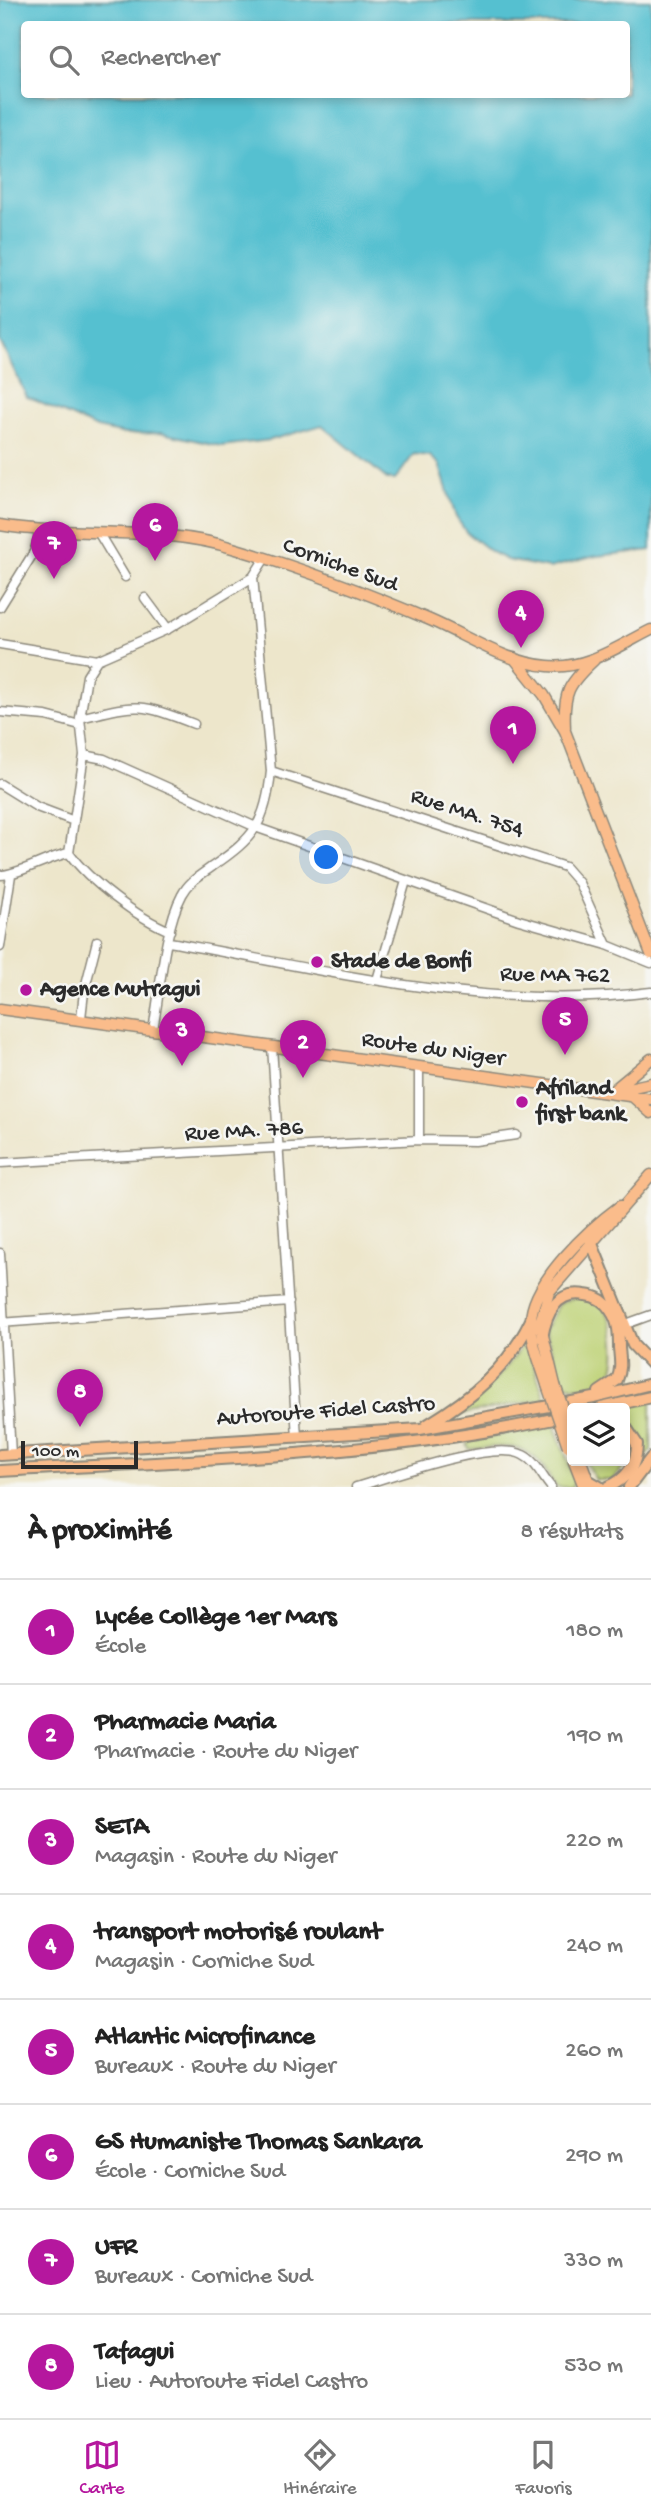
<!DOCTYPE html>
<html lang="fr">
<head>
<meta charset="utf-8">
<style>
	:root { --surface:#fff; --page:#f6f6f6; --text:#222; --muted:#767676; --line:#e0e0e0; --accent:#b5179e }
	body { margin:0; font-family:"Gochi Hand",sans-serif; background:var(--page); color:var(--text) }
	.controls { position:absolute; right:21px; bottom:21px; display:grid; overflow:hidden; border-radius:7px; box-shadow:0 4px 10px #0003 }
	.controls button { width:63px; height:63px; display:grid; place-items:center; padding:0; border:0; border-bottom:2px solid var(--line); background:var(--surface); color:var(--text); font:35px sans-serif }
	.scale { position:absolute; left:21px; bottom:18px; width:117px; box-sizing:border-box; padding-left:7px; border:4px solid #2b2b2b; border-top:0; font-size:19px; line-height:24px; white-space:nowrap; color:#2b2b2b; -webkit-text-stroke:5px #f6f6f2; paint-order:stroke }
	.you { position:absolute; left:327px; top:858px; width:24px; height:24px; margin:-18px; border:5px solid #fff; border-radius:50%; background:#1a73e8; box-shadow:0 0 0 10px #1a73e833 }
	.badge { display:grid; place-items:center; width:46px; height:46px; border-radius:50%; background:var(--accent); color:#fff; font-size:23px; font-weight:700 }
	.pin { position:absolute; translate:-50% -58px; filter:drop-shadow(0 2px 4px #0008) }
	.pin::after { content:''; position:absolute; top:37px; width:24px; height:21px; background:inherit; clip-path:polygon(0 0,100% 0,50% 100%) }
	.list { margin:0; padding:0; list-style:none }
	h2 { display:flex; justify-content:space-between; align-items:center; height:91px; margin:0; padding:0 28px; font-size:30px }
	h2 small { font-size:23px; font-weight:400; color:var(--muted) }
	.list li { display:grid; grid-template-columns:46px 1fr auto; gap:21px; align-items:center; box-sizing:border-box; height:105px; padding:0 28px; border-top:2px solid var(--line) }
	.list b { display:block; font-size:26px; white-space:nowrap }
	.list p { margin:0; font-size:23px; white-space:nowrap; color:var(--muted) }
	.list em { font-size:23px; font-style:normal; color:var(--muted) }
	.icon { flex:none; width:38px; height:38px; fill:none; stroke:currentColor; stroke-width:2; stroke-linecap:round; stroke-linejoin:round }
	.map { position:relative; flex:none; width:651px; height:1487px; overflow:hidden }
	.search { position:absolute; background:var(--surface); box-shadow:0 4px 10px #0003; left:21px; right:21px; top:21px; height:77px; display:flex; align-items:center; gap:18px; box-sizing:border-box; padding:0 24px; border-radius:7px; color:var(--muted); font-size:26px }
	.sheet { height:931px; background:var(--surface) }
	nav { display:flex; justify-content:space-around; align-items:center; box-sizing:border-box; height:98px; border-top:2px solid var(--line); background:var(--surface); font-size:19px; color:var(--muted) }
	nav a { display:grid; justify-items:center; gap:4px }
	nav .on { color:var(--accent) }
	.map>svg:first-child { display:block }
	.green { fill:#bed276; stroke:#747e50; stroke-width:2 }
	.water { fill:#55c0d0; stroke:#40767e; stroke-width:2; fill-rule:evenodd }
	.lines { fill:none; stroke-linecap:round; stroke-linejoin:round }
	.minor-casing { stroke:#8c887b; stroke-width:11 }
	.major-casing { stroke:#8c887b; stroke-width:13 }
	.highway-casing { stroke:#8c887b; stroke-width:14 }
	.minor { stroke:#fff; stroke-width:8 }
	.major { stroke:#fabc8b; stroke-width:10 }
	.highway { stroke:#fabc8b; stroke-width:10 }
	.major-bridge-casing { stroke:#8c887b; stroke-width:13; stroke-linecap:butt }
	.major-bridge { stroke:#fabc8b; stroke-width:10 }
	.poi-dot { fill:#b5179e; stroke:#f6f6f2; stroke-width:2.5 }
	.labels { text-anchor:middle; dominant-baseline:central; stroke-width:5; stroke-linejoin:round; paint-order:stroke }
	.street-label { font-size:23px; fill:#2b2b2b; stroke:#f6f6f2 }
	.poi-label { font-size:23px; font-weight:bold; fill:#2b2b2b; stroke:#f6f6f2; text-anchor:start }
</style>
</head>
<body>
<div class="map">
<svg width="651" height="1487" viewBox="0 0 651 1487">
	<rect width="100%" height="100%" fill="#f6f6f2"/>
	<filter id="ink" filterUnits="userSpaceOnUse"><feTurbulence type="fractalNoise" baseFrequency=".0143" numOctaves="2"/><feDisplacementMap in="SourceGraphic" scale="14" xChannelSelector="R" yChannelSelector="G"/><feConvolveMatrix kernelMatrix="1 2 1 2 8 2 1 2 1" color-interpolation-filters="sRGB"/></filter>
	<filter id="wash" filterUnits="userSpaceOnUse"><feTurbulence type="fractalNoise" baseFrequency=".00686" numOctaves="4" result="noise"/><feDisplacementMap in="SourceGraphic" scale="28" xChannelSelector="R" yChannelSelector="G"/><feGaussianBlur stdDeviation="1.57" result="paint"/><feColorMatrix in="noise" values="0 0 0 0 0 0 0 0 0 0 0 0 0 0 0 0 0 1.4 0 .05"/><feComposite in="paint" operator="in"/></filter>
	<g filter="url(#wash)">
		<rect width="100%" height="100%" fill="#ede6cb"/>
		<!-- green -->
		<path class="green" d="M 579,1296 C 585,1299 594,1300 599,1304 C 611,1312 614,1330 615,1343 C 618,1383 600,1396 563,1383 L 545,1330 L 559,1303 Z
			M 525,1340 L 545,1399 L 446,1417 C 477,1398 507,1374 525,1340 Z
			M 651,1399 L 651,1450 L 633,1471 C 639,1452 646,1433 625,1421 L 625,1408 L 611,1408 Z
			M 554,1425 L 575,1480 L 572,1487 L 557,1487 C 550,1480 547,1471 541,1464 C 521,1440 497,1447 469,1449 L 467,1445 L 470,1440 Z
			M 625,1430 L 632,1442 L 629,1462 L 612,1480 L 596,1480 L 585,1461 L 625,1461 Z"/>
		<!-- water -->
		<path class="water" d="M 0,0 L 651,0 L 651,550 L 596,556 L 549,568 L 507,560 L 491,552 L 467,533 L 456,517 L 439,464 L 430,456 L 414,454 L 395,480 L 387,479 L 322,425 L 270,440 L 221,446 L 162,433 L 125,434 L 97,428 L 27,397 L 0,341 ZM 24,24 L 626,24 L 626,94 L 24,94 Z"/>
	</g>
	<g filter="url(#ink)">
		<g class="lines">
			<defs>
				<path id="minor" d="M 98,532 L 125,577
					M 145,598 L 168,629
					M 0,607 L 34,552 L 40,532
					M 0,644 L 97,660
					M 0,712 L 46,716 L 80,725
					M 80,718 C 137,704 138,702 194,724
					M 84,755 L 104,759 L 258,828 L 519,920 L 607,945 L 651,963
					M 271,771 L 565,867 L 579,883 L 607,945
					M 0,784 L 37,807 L 74,821
					M 0,875 C 19,875 47,857 69,853
					M 170,931 C 138,918 89,881 69,853 L 84,755 L 80,718 L 87,676 L 97,660 L 168,629 L 253,577 L 265,558
					M 169,942 C 327,970 489,1013 651,992
					M 0,947 L 11,875
					M 377,980 L 406,881
					M 81,1018 L 84,992 L 97,941
					M 153,1030 C 160,992 164,928 182,895 C 189,881 201,875 213,866 C 254,838 266,823 271,771 L 253,577
					M 272,1046 L 297,1437
					M 419,1140 L 475,1141 L 516,1135
					M 0,1163 L 419,1140 L 419,1068
					M 0,1253 L 11,1455
					M 0,1323 L 289,1302
					M 626,1324 L 651,1315
					M 356,1487 C 389,1477 494,1439 523,1455 C 536,1461 542,1477 551,1487"/>
				<path id="major" d="M 0,525 C 78,538 160,525 236,549 C 301,568 367,593 430,620 C 467,636 507,663 548,666 C 585,670 619,646 651,630
					M 514,658 L 544,695 L 565,731 L 651,954
					M 565,728 C 563,693 568,684 594,660
					M 0,1009 L 651,1099
					M 615,1091 L 651,1083
					M 611,1092 L 651,1059
					M 633,1097 L 651,1113
					M 547,1385 C 541,1365 531,1343 531,1321 C 531,1282 590,1228 620,1206
					M 555,1385 L 540,1323 L 549,1292 L 651,1175
					M 574,1461 L 584,1487
					M 581,1461 L 589,1483"/>
				<path id="highway" d="M 588,1234 L 633,1345 L 651,1364
					M 542,1338 C 546,1314 556,1290 585,1295 C 596,1296 605,1301 611,1311 C 619,1322 619,1335 619,1348 C 620,1359 622,1369 617,1380 L 599,1392
					M 601,1408 L 651,1397
					M 427,1425 C 472,1398 508,1368 531,1320
					M 0,1455 L 420,1429 L 594,1398 L 651,1384
					M 0,1471 C 191,1460 385,1457 572,1415
					M 588,1480 L 600,1487
					M 608,1487 C 627,1479 637,1465 637,1444 L 625,1426
					M 629,1487 L 651,1458"/>
			</defs>
			<!-- minor casing -->
			<use href="#minor" class="minor-casing"/>
			<!-- major casing -->
			<use href="#major" class="major-casing"/>
			<!-- highway casing -->
			<use href="#highway" class="highway-casing"/>
			<!-- minor -->
			<use href="#minor" class="minor"/>
			<!-- major -->
			<use href="#major" class="major"/>
			<!-- highway -->
			<use href="#highway" class="highway"/>
			<defs>
				<path id="major-bridge" d="M 547,1385 L 568,1446
					M 555,1385 L 572,1434"/>
			</defs>
			<!-- major-bridge casing -->
			<use href="#major-bridge" class="major-bridge-casing"/>
			<!-- major-bridge -->
			<use href="#major-bridge" class="major-bridge"/>
		</g>
	</g>
	<!-- markers -->
	<g class="poi-dot">
		<circle cx="317" cy="962" r="7"/>
		<circle cx="26" cy="990" r="7"/>
		<circle cx="522" cy="1102" r="7"/>
	</g>
	<g class="labels">
		<!-- street labels -->
		<g class="street-label">
			<text transform="translate(340 566) rotate(20)">Corniche Sud</text>
			<text transform="translate(467 814) rotate(18)">Rue MA. 754</text>
			<text transform="translate(555 976) rotate(1)">Rue MA 762</text>
			<text transform="translate(433 1050) rotate(8)">Route du Niger</text>
			<text transform="translate(244 1132) rotate(-3)">Rue MA. 786</text>
			<text transform="translate(326 1412) rotate(-4)">Autoroute Fidel Castro</text>
		</g>
		<!-- poi labels -->
		<g class="poi-label">
			<text x="331" y="962">Stade de Bonfi</text>
			<text x="40" y="990">Agence Mutragui</text>
			<text x="536" y="1089">Afriland<tspan x="536" dy="26">first bank</tspan></text>
		</g>
	</g>
</svg>
<div class="controls">
<button><svg class="icon" aria-label="layers" viewBox="0 0 24 24"><path d="M12 4l9 5-9 5-9-5zM3 14l9 5 9-5"/></svg></button>
</div>
<div class="scale">100 m</div>
<div class="you"></div>
<div class="pin badge" style="left:513px;top:764px">1</div>
<div class="pin badge" style="left:303px;top:1078px">2</div>
<div class="pin badge" style="left:182px;top:1066px">3</div>
<div class="pin badge" style="left:521px;top:648px">4</div>
<div class="pin badge" style="left:565px;top:1055px">5</div>
<div class="pin badge" style="left:155px;top:561px">6</div>
<div class="pin badge" style="left:54px;top:579px">7</div>
<div class="pin badge" style="left:80px;top:1427px">8</div>
<div class="search"><svg class="icon" aria-label="search" viewBox="0 0 24 24"><circle cx="10" cy="10" r="6"/><path d="M15 15l6 6"/></svg>Rechercher</div>
</div>
<section class="sheet">
<h2>À proximité<small>8 résultats</small></h2>
<ul class="list">
<li><span class="badge">1</span><div><b>Lycée Collège 1er Mars</b><p>École</p></div><em>180 m</em></li>
<li><span class="badge">2</span><div><b>Pharmacie Maria</b><p>Pharmacie · Route du Niger</p></div><em>190 m</em></li>
<li><span class="badge">3</span><div><b>SETA</b><p>Magasin · Route du Niger</p></div><em>220 m</em></li>
<li><span class="badge">4</span><div><b>transport motorisé roulant</b><p>Magasin · Corniche Sud</p></div><em>240 m</em></li>
<li><span class="badge">5</span><div><b>Atlantic Microfinance</b><p>Bureaux · Route du Niger</p></div><em>260 m</em></li>
<li><span class="badge">6</span><div><b>GS Humaniste Thomas Sankara</b><p>École · Corniche Sud</p></div><em>290 m</em></li>
<li><span class="badge">7</span><div><b>UFR</b><p>Bureaux · Corniche Sud</p></div><em>330 m</em></li>
<li><span class="badge">8</span><div><b>Tafagui</b><p>Lieu · Autoroute Fidel Castro</p></div><em>530 m</em></li>
</ul>
</section>
<nav>
<a class="on"><svg class="icon" aria-label="map" viewBox="0 0 24 24"><path d="M3 6l6-2 6 2 6-2v14l-6 2-6-2-6 2zM9 4v14M15 6v14"/></svg>Carte</a>
<a><svg class="icon" aria-label="directions" viewBox="0 0 24 24"><path d="M12 3l9 9-9 9-9-9zM9 14v-3h6M13 9l2 2-2 2"/></svg>Itinéraire</a>
<a><svg class="icon" aria-label="saved" viewBox="0 0 24 24"><path d="M7 4h10v16l-5-4-5 4z"/></svg>Favoris</a>
</nav>
</body>
</html>
